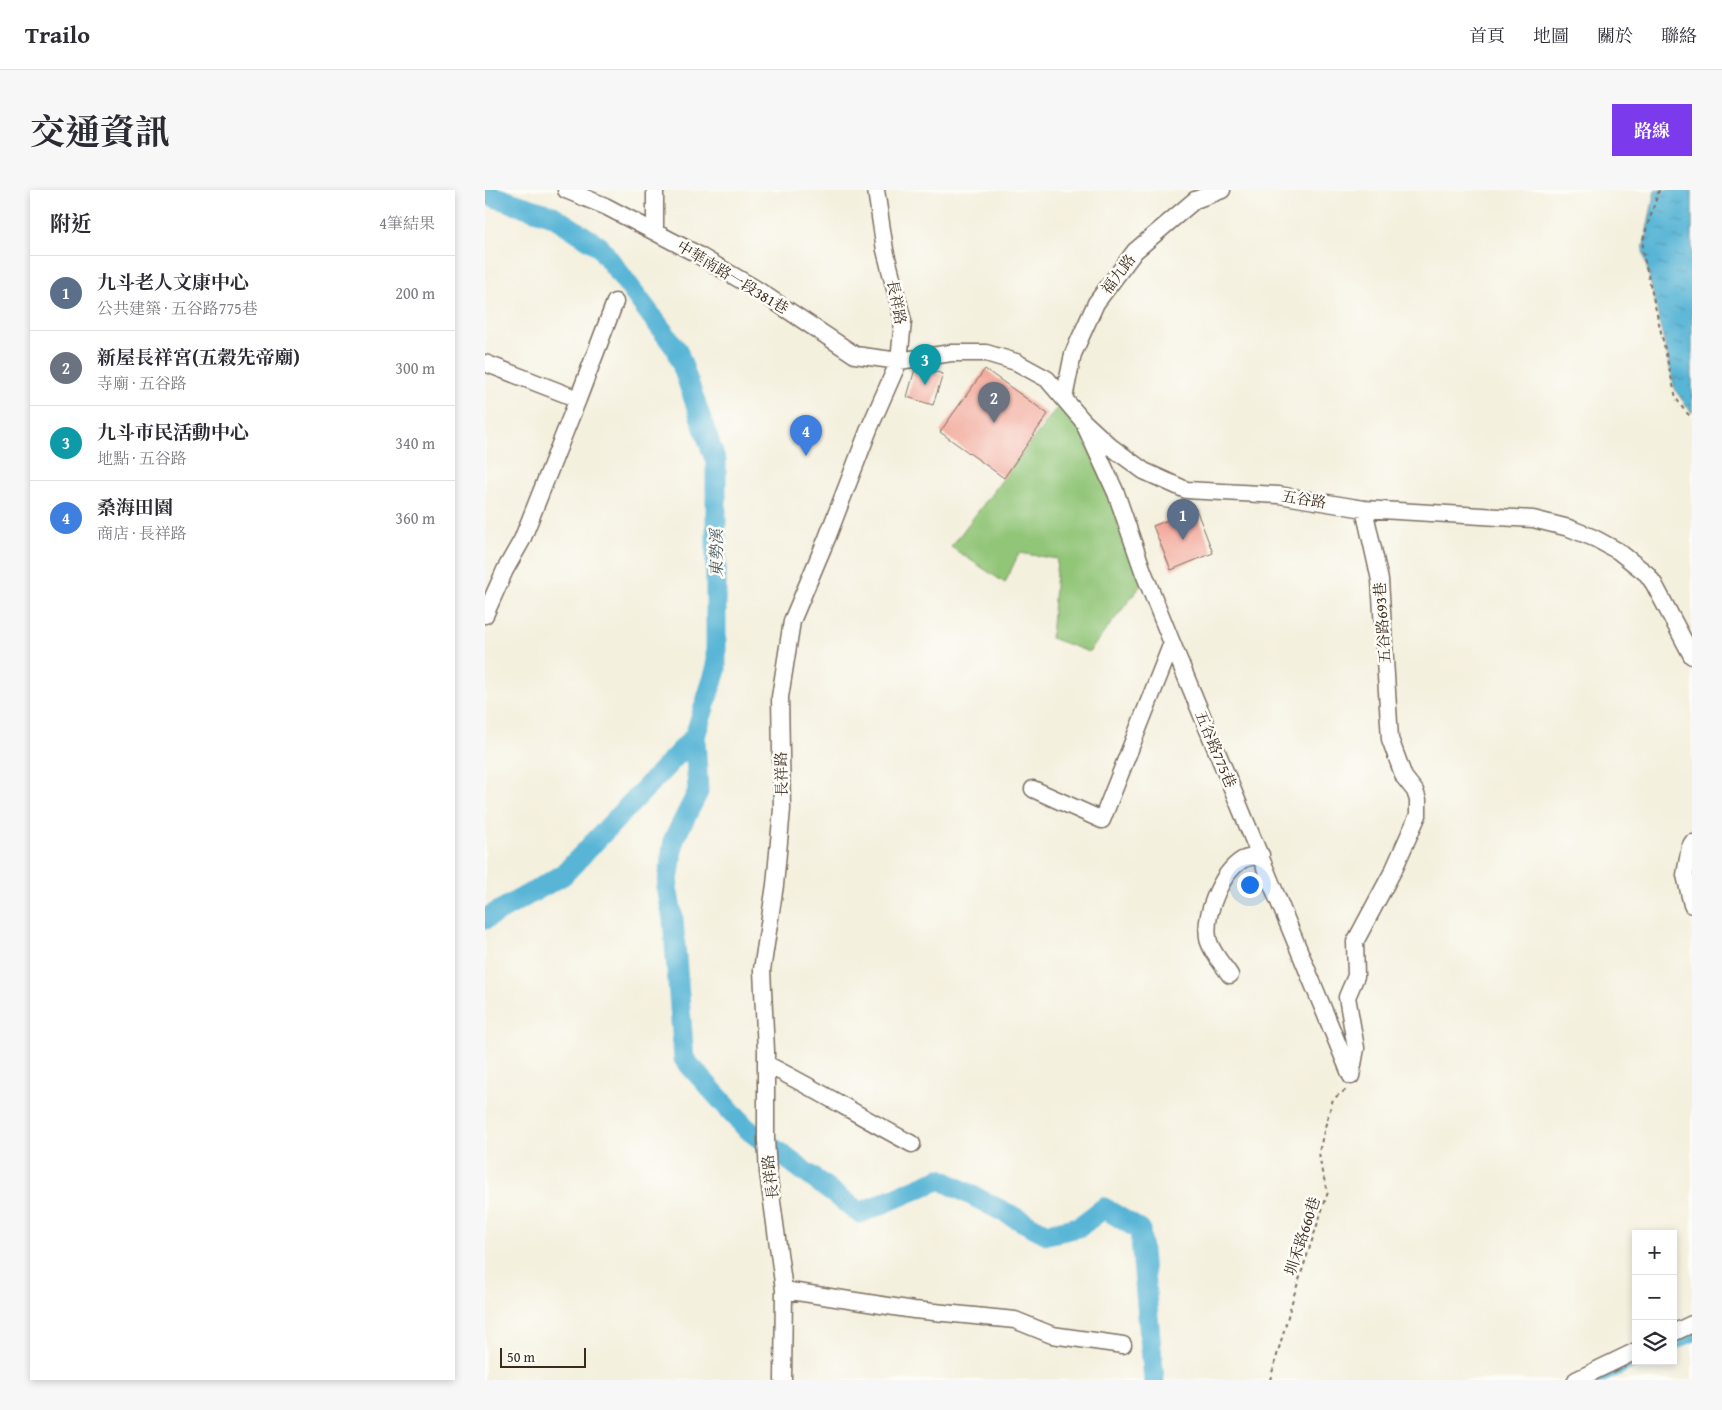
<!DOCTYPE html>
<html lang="zh-TW">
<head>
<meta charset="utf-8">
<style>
	:root { --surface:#fff; --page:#f7f7f7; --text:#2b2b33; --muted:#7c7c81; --line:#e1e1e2; --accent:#7c3aed }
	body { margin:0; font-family:"Gentium Book Plus","Noto Serif TC",serif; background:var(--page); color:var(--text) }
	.controls { position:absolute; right:15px; bottom:15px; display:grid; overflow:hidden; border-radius:0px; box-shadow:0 2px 8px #0003 }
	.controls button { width:45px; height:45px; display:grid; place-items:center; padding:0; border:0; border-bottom:1px solid var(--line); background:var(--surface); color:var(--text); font:25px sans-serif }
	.scale { position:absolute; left:15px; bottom:12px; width:86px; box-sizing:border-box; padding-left:5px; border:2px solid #3b2a1e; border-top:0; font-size:14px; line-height:18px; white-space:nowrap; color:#3b2a1e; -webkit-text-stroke:4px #fdfcf7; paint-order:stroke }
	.you { position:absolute; left:764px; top:694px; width:18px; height:18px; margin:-12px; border:4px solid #fff; border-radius:50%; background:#1a73e8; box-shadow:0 0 0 8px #1a73e833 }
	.badge { display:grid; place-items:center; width:32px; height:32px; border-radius:50%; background:var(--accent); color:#fff; font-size:16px; font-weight:700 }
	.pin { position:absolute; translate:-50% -41px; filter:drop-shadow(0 1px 2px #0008) }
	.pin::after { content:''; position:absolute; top:26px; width:18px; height:15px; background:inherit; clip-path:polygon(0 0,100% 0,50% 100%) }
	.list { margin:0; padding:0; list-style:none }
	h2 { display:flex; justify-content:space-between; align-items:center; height:65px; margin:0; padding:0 20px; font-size:21px }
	h2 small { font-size:16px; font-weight:400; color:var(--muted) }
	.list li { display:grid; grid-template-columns:32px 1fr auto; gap:15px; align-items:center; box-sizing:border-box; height:75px; padding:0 20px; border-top:1px solid var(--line) }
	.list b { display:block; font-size:19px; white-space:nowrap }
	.list p { margin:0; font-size:16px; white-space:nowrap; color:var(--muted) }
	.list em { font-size:16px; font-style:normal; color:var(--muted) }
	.icon { flex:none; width:28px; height:28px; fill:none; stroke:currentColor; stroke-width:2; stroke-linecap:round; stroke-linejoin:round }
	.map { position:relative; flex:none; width:1207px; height:1190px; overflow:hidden; border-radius:0px }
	header { display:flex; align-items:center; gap:30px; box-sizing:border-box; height:70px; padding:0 25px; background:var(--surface); border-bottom:1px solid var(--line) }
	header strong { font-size:24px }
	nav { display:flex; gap:28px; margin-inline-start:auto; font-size:18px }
	.intro { display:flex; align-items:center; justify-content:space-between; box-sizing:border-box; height:120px; padding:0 30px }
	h1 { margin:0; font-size:35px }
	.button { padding:12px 22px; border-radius:0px; background:var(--accent); color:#fff; font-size:18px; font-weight:700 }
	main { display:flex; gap:30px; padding:0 30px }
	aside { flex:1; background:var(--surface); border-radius:0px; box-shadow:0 2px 8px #0003 }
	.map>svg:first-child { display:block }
	.park { fill:#91c577; stroke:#66784a }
	.water { fill:url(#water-ripples); stroke:#4a707a }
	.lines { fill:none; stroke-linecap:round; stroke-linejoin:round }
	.canal { stroke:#58b5d6; stroke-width:12 }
	.river { stroke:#58b5d6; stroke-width:21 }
	.building { fill:#f2a79a }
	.minor-casing { stroke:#7c6f61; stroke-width:19 }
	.path { stroke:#7c6f61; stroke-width:2; stroke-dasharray:4 4; stroke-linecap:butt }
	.minor { stroke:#fff; stroke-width:16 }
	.labels { text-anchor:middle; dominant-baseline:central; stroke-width:5; stroke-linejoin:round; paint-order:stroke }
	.street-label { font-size:15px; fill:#3b2a1e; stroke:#fdfcf7 }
	.water-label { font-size:16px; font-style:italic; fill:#455b5e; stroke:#fdfcf7 }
</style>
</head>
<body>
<header>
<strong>Trailo</strong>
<nav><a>首頁</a><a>地圖</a><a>關於</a><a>聯絡</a></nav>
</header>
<div class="intro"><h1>交通資訊</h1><a class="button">路線</a></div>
<main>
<aside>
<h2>附近<small>4筆結果</small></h2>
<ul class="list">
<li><span class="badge" style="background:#5c6f8a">1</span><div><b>九斗老人文康中心</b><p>公共建築 · 五谷路775巷</p></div><em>200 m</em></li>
<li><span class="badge" style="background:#6b7280">2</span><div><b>新屋長祥宮(五穀先帝廟)</b><p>寺廟 · 五谷路</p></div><em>300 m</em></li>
<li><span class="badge" style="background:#0f9aa8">3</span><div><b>九斗市民活動中心</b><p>地點 · 五谷路</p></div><em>340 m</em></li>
<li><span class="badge" style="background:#3f7fe0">4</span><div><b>桑海田園</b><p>商店 · 長祥路</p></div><em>360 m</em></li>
</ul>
</aside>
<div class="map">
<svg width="1207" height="1190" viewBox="0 0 1207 1190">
	<defs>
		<pattern id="water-ripples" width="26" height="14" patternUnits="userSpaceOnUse" patternTransform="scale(1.25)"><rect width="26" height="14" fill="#58b5d6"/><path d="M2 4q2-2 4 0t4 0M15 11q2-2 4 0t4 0" fill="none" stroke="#4a93ad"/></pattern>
	</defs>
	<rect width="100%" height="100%" fill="#fdfcf7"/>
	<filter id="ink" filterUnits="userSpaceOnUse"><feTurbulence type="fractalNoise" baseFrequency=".02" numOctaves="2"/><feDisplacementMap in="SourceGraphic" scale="10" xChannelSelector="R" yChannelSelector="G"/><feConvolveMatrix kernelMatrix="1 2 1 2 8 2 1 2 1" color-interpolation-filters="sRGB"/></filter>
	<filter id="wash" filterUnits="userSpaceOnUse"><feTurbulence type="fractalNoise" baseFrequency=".0096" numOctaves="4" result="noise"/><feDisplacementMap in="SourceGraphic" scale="20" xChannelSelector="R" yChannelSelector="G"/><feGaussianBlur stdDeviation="1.12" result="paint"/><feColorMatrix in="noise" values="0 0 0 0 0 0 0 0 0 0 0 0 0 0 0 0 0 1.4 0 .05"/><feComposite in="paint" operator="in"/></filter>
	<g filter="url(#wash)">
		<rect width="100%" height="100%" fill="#f4f0de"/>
		<!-- park -->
		<path class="park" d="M 577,211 L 599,247 L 661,389 L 604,462 L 566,448 L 572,369 L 534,363 L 520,393 L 466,357 Z"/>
		<!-- water -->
		<path class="water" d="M 1170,0 L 1207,0 L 1207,223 L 1190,200 L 1158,60 Z"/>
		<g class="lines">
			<!-- canal -->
			<path class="canal" d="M 1188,1155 L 1207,1146
				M 1110,1190 L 1152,1171"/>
			<!-- river -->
			<path class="river" d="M 0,4 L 68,26 L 114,56 L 192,160 L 231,272 L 231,480 L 210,546 L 78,685 L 0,729
				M 210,546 L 213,602 L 189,649 L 182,698 L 188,729 L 199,869 L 261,938 L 375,1023 L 455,989 L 562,1044 L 594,1037 L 619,1018 L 655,1040 L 669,1190"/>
		</g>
		<g id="blocks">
			<!-- building -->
			<path class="building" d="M 437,178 L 458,184 L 448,215 L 422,207 L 430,179 Z
				M 500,179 L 563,224 L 519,288 L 455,242 Z
				M 711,319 L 728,363 L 686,380 L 668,336 Z"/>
		</g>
	</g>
	<g filter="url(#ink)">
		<use href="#blocks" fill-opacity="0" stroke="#7c6f61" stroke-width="1"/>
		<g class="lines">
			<defs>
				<path id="minor" d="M 81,0 L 120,16 L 208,62 L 271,99 L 370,165 L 414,171 L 466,163 L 501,163 L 531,172 L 562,189 L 598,231 L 626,257 L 659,281 L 701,300 L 794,305 L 879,319 L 1048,329 L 1084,338 L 1109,348 L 1133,361 L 1162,384 L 1169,394 L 1207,466
					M 170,0 L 170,42
					M 0,173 L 93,209 L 130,112
					M 579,208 L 588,164 L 611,113 L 650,61 L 710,10 L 737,0
					M 601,238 L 631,303 L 658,381 L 687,453 L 866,886
					M 0,425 L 20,380 L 37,350 L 93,209
					M 548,599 L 617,630 L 687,453
					M 1207,653 L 1205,657 L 1200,685 L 1207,715
					M 745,785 C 738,775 728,764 724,752 C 717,728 736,683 757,670 C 762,667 770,667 776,665
					M 281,874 C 331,899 378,928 427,954
					M 866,886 L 871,858 L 862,807 L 871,786 L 870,752 L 909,679 L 933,625 L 933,610 L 930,601 L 919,587 L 905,549 L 895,390 L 879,319
					M 299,1100 L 429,1120 L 530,1130 L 567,1145 L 638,1155
					M 1188,1143 L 1207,1134
					M 298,1190 L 299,1100 L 283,982 L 281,950 L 281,861 L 277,780 L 290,695 L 297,619 L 295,507 L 307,431 L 342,348 L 384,239 L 414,171 L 418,131 L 400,60 L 391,0
					M 1091,1190 L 1151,1161"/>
			</defs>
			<!-- minor casing -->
			<use href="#minor" class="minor-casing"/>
			<!-- path -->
			<path class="path" d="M 1174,0 L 1158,50 L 1158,63 L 1191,208 L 1199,220 L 1207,228
				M 785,1190 L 809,1105 L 843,1002 L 837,982 L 834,962 L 840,937 L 848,909 L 862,899"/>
			<!-- minor -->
			<use href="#minor" class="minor"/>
		</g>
	</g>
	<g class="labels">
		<!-- street labels -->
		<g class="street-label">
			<text transform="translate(633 84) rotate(-53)">福九路</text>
			<text transform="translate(248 87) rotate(31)">中華南路一段381巷</text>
			<text transform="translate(412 112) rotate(79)">長祥路</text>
			<text transform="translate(819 309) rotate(9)">五谷路</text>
			<text transform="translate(897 433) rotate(-94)">五谷路693巷</text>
			<text transform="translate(731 559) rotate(67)">五谷路775巷</text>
			<text transform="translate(296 584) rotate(-91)">長祥路</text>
			<text transform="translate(285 987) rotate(-97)">長祥路</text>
			<text transform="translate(817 1046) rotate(-72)">圳禾路660巷</text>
		</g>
		<!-- water labels -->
		<g class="water-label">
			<text transform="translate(231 363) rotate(-90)">東勢溪</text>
		</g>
	</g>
</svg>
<div class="controls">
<button>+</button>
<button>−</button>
<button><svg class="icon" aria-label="layers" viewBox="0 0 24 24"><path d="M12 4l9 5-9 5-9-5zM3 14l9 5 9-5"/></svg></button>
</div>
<div class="scale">50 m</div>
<div class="you"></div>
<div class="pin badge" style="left:698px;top:350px;background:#5c6f8a">1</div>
<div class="pin badge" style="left:509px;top:233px;background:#6b7280">2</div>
<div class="pin badge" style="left:440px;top:195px;background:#0f9aa8">3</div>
<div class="pin badge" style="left:321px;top:266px;background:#3f7fe0">4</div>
</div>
</main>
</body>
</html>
